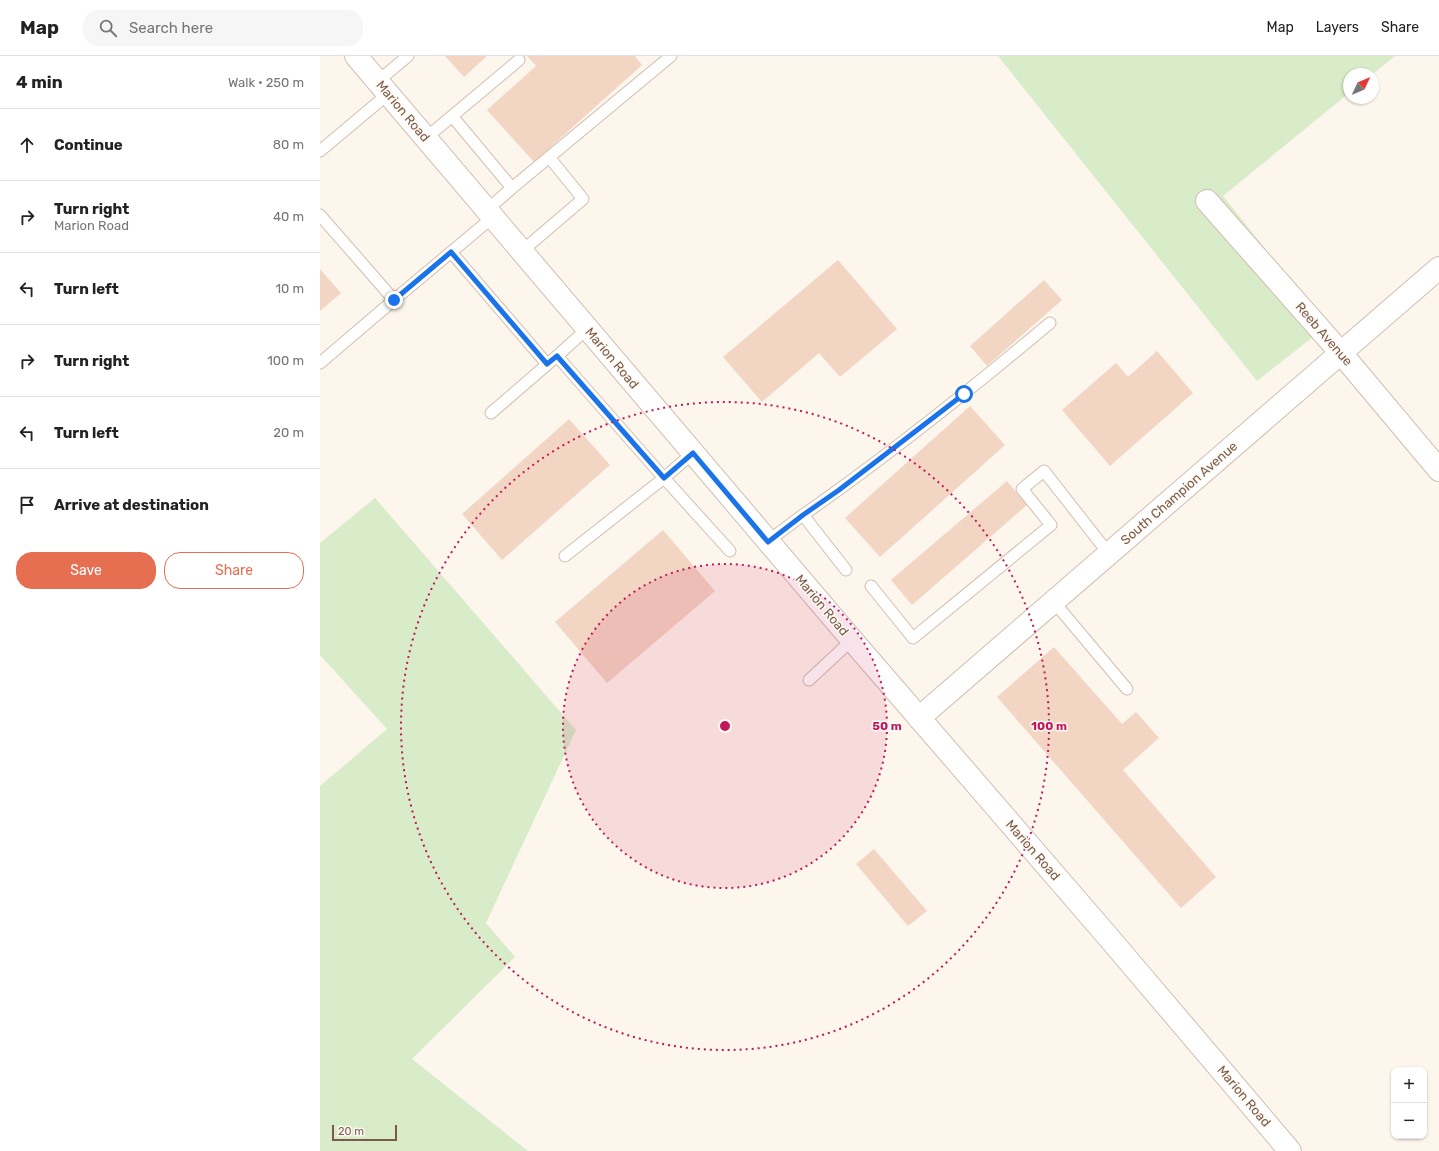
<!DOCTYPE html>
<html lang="en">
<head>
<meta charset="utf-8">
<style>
	:root { --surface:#fff; --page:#f6f6f6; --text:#222; --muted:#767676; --line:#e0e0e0; --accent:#e76f51 }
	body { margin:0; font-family:Rubik,sans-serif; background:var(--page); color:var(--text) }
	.controls { position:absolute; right:12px; bottom:12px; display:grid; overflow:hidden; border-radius:8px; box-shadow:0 1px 3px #0004 }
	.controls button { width:36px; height:36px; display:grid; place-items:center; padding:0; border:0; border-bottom:1px solid var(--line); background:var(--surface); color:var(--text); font:20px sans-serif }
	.compass { position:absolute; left:1023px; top:12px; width:36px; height:36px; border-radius:50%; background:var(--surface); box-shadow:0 1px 3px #0004; rotate:46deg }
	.scale { position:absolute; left:12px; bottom:10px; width:65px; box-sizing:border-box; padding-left:4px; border:2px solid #7a5c4d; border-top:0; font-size:11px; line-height:14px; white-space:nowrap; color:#7a5c4d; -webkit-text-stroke:3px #fffaf3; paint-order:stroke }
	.stop { position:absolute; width:12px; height:12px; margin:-9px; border:3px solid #1a73e8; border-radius:50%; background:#fff }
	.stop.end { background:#1a73e8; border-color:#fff; box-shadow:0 1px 4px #0008 }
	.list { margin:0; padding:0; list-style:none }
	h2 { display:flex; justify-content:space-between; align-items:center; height:52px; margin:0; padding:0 16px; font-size:17px }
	h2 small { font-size:13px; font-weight:400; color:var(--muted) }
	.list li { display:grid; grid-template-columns:26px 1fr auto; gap:12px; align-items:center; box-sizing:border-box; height:72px; padding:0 16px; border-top:1px solid var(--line) }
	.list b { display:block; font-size:15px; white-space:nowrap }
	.list p { margin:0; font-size:13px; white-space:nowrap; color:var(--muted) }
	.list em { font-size:13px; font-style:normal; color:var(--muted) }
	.actions { display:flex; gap:8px; padding:12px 16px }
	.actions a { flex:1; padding:9px 0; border:1px solid var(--accent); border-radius:16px; text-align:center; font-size:14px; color:var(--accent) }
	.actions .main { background:var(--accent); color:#fff }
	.icon { flex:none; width:22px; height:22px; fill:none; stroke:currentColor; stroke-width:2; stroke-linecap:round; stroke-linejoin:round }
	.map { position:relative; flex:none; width:1119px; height:1095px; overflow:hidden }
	header { display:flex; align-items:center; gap:24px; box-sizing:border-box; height:56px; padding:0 20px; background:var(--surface); border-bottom:1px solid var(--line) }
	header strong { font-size:19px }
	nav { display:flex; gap:22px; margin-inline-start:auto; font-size:14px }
	.search { width:280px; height:36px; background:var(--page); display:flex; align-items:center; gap:10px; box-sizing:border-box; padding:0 14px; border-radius:16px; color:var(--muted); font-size:15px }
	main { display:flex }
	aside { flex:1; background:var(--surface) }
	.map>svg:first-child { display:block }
	.green { fill:#d8ecc9 }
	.building { fill:#f3d5c3 }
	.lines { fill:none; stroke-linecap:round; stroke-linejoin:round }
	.service-casing { stroke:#d1beb0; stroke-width:13 }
	.minor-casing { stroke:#d1beb0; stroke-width:24 }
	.tertiary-casing { stroke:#d1beb0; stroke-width:24 }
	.service { stroke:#fff; stroke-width:11 }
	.minor { stroke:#fff; stroke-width:22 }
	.tertiary { stroke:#fff; stroke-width:22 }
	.route { stroke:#1a73e8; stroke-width:5 }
	.ring { fill:none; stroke:#c2185b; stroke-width:2; stroke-dasharray:2 4 }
	.labels { text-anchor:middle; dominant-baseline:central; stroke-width:3; stroke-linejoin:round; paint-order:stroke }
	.street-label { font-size:13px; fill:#7a5c4d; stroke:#fffaf3 }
	.centre { fill:#c2185b; stroke:#fffaf3; stroke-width:2 }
	.ring-label { font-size:12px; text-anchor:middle; font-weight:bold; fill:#c2185b; stroke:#fffaf3; stroke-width:3; stroke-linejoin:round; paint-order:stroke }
</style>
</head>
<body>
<header>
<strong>Map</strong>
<div class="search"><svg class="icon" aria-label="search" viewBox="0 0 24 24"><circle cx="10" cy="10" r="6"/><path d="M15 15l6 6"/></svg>Search here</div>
<nav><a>Map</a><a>Layers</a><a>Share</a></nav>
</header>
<main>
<aside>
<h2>4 min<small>Walk · 250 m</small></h2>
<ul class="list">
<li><svg class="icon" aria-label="ahead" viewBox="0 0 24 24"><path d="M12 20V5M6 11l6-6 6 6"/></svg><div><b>Continue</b></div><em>80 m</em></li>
<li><svg class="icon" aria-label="right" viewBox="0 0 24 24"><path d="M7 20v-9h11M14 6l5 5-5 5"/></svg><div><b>Turn right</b><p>Marion Road</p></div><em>40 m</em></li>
<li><svg class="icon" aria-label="left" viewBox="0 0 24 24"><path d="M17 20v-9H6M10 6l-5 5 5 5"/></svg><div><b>Turn left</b></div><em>10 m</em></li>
<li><svg class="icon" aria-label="right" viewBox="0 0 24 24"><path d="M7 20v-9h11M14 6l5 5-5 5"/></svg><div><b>Turn right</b></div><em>100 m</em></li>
<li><svg class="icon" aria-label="left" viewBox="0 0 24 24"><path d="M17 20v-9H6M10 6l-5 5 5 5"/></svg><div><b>Turn left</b></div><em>20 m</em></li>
<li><svg class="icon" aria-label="arrive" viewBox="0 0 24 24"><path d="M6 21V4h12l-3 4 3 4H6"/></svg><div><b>Arrive at destination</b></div></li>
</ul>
<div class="actions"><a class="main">Save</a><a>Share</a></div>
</aside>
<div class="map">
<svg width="1119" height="1095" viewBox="0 0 1119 1095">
	<rect width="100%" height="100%" fill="#fdf6ec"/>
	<!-- green -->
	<path class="green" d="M 678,0 L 1075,0 L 1053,18 L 1029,18 L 1029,37 L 903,140 L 1007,270 L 937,325 Z
		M 55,442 L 256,674 L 166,867 L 195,901 L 92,1003 L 208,1095 L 0,1095 L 0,730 L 67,673 L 0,599 L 0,487 Z"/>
	<!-- building -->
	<path class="building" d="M 125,0 L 167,0 L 144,21 Z
		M 207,0 L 315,0 L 322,9 L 214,106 L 167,54 L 216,10 Z
		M 518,204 L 577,273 L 520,321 L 499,297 L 442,346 L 403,301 Z
		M 0,213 L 21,237 L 0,255 Z
		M 724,224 L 742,244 L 667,310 L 650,290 Z
		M 837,295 L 873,337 L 790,410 L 742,354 L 796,307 L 808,321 Z
		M 650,350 L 685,389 L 560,501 L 525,462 Z
		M 249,363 L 290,409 L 182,504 L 142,458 Z
		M 687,425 L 707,449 L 592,549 L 571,524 Z
		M 343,474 L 395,535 L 287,627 L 235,566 Z
		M 734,591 L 802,668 L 816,656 L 839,682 L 803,714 L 896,821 L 861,852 L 677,641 Z
		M 554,793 L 607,855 L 588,870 L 536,808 Z"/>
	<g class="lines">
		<defs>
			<path id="service" d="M 58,25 L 88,0
				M 132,60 L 192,132 L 351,0
				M 106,82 L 199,4
				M 0,95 L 68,38
				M 167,154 L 192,132
				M 0,159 L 74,244 L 173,161
				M 202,195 L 263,143 L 229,101
				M 131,196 L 227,308
				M 237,300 L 268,272
				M 0,307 L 74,244
				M 171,357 L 237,300 L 344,422 L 373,397
				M 483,459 C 569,399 650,334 730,267
				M 448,485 L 483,459 L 526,514
				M 245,500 L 344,422 L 410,495
				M 551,530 L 593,582 L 731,469 L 702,433 L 724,415 L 789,498
				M 734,546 L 807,633
				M 489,624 L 532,584"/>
			<path id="minor" d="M 887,145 L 1021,297 L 1119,414
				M 599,662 L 1119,212"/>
			<path id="tertiary" d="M 36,0 L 532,584 L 790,883 L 970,1095"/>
		</defs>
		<!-- service casing -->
		<use href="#service" class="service-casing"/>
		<!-- minor casing -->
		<use href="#minor" class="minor-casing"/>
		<!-- tertiary casing -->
		<use href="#tertiary" class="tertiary-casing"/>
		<!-- service -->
		<use href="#service" class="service"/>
		<!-- minor -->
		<use href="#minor" class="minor"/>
		<!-- tertiary -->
		<use href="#tertiary" class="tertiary"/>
	</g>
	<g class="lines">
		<!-- route -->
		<path class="route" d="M 74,244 L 131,196 L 227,308 L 237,300 L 344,422 L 373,397 L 448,486 L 483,459 L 519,434 L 644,338"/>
	</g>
	<!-- distance rings -->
	<circle cx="405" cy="670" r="162" fill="#c2185b" fill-opacity=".12"/>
	<g class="ring">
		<circle cx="405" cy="670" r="162"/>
		<circle cx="405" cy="670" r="324"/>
	</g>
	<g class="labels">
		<!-- street labels -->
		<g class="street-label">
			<text transform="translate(83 55) rotate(50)">Marion Road</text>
			<text transform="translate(1004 278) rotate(49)">Reeb Avenue</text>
			<text transform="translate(292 302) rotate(50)">Marion Road</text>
			<text transform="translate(859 437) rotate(-41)">South Champion Avenue</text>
			<text transform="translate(502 549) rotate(50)">Marion Road</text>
			<text transform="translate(713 794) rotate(49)">Marion Road</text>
			<text transform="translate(924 1040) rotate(50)">Marion Road</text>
		</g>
	</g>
	<circle cx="405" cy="670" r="6" class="centre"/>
	<g class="ring-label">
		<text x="567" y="674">50 m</text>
		<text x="729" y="674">100 m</text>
	</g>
</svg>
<div class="controls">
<button>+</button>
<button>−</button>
</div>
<svg class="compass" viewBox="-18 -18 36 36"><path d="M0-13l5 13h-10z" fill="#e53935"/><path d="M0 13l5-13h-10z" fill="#767676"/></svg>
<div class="scale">20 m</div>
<div class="stop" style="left:644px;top:338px"></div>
<div class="stop end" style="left:74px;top:244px"></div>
</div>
</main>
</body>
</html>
